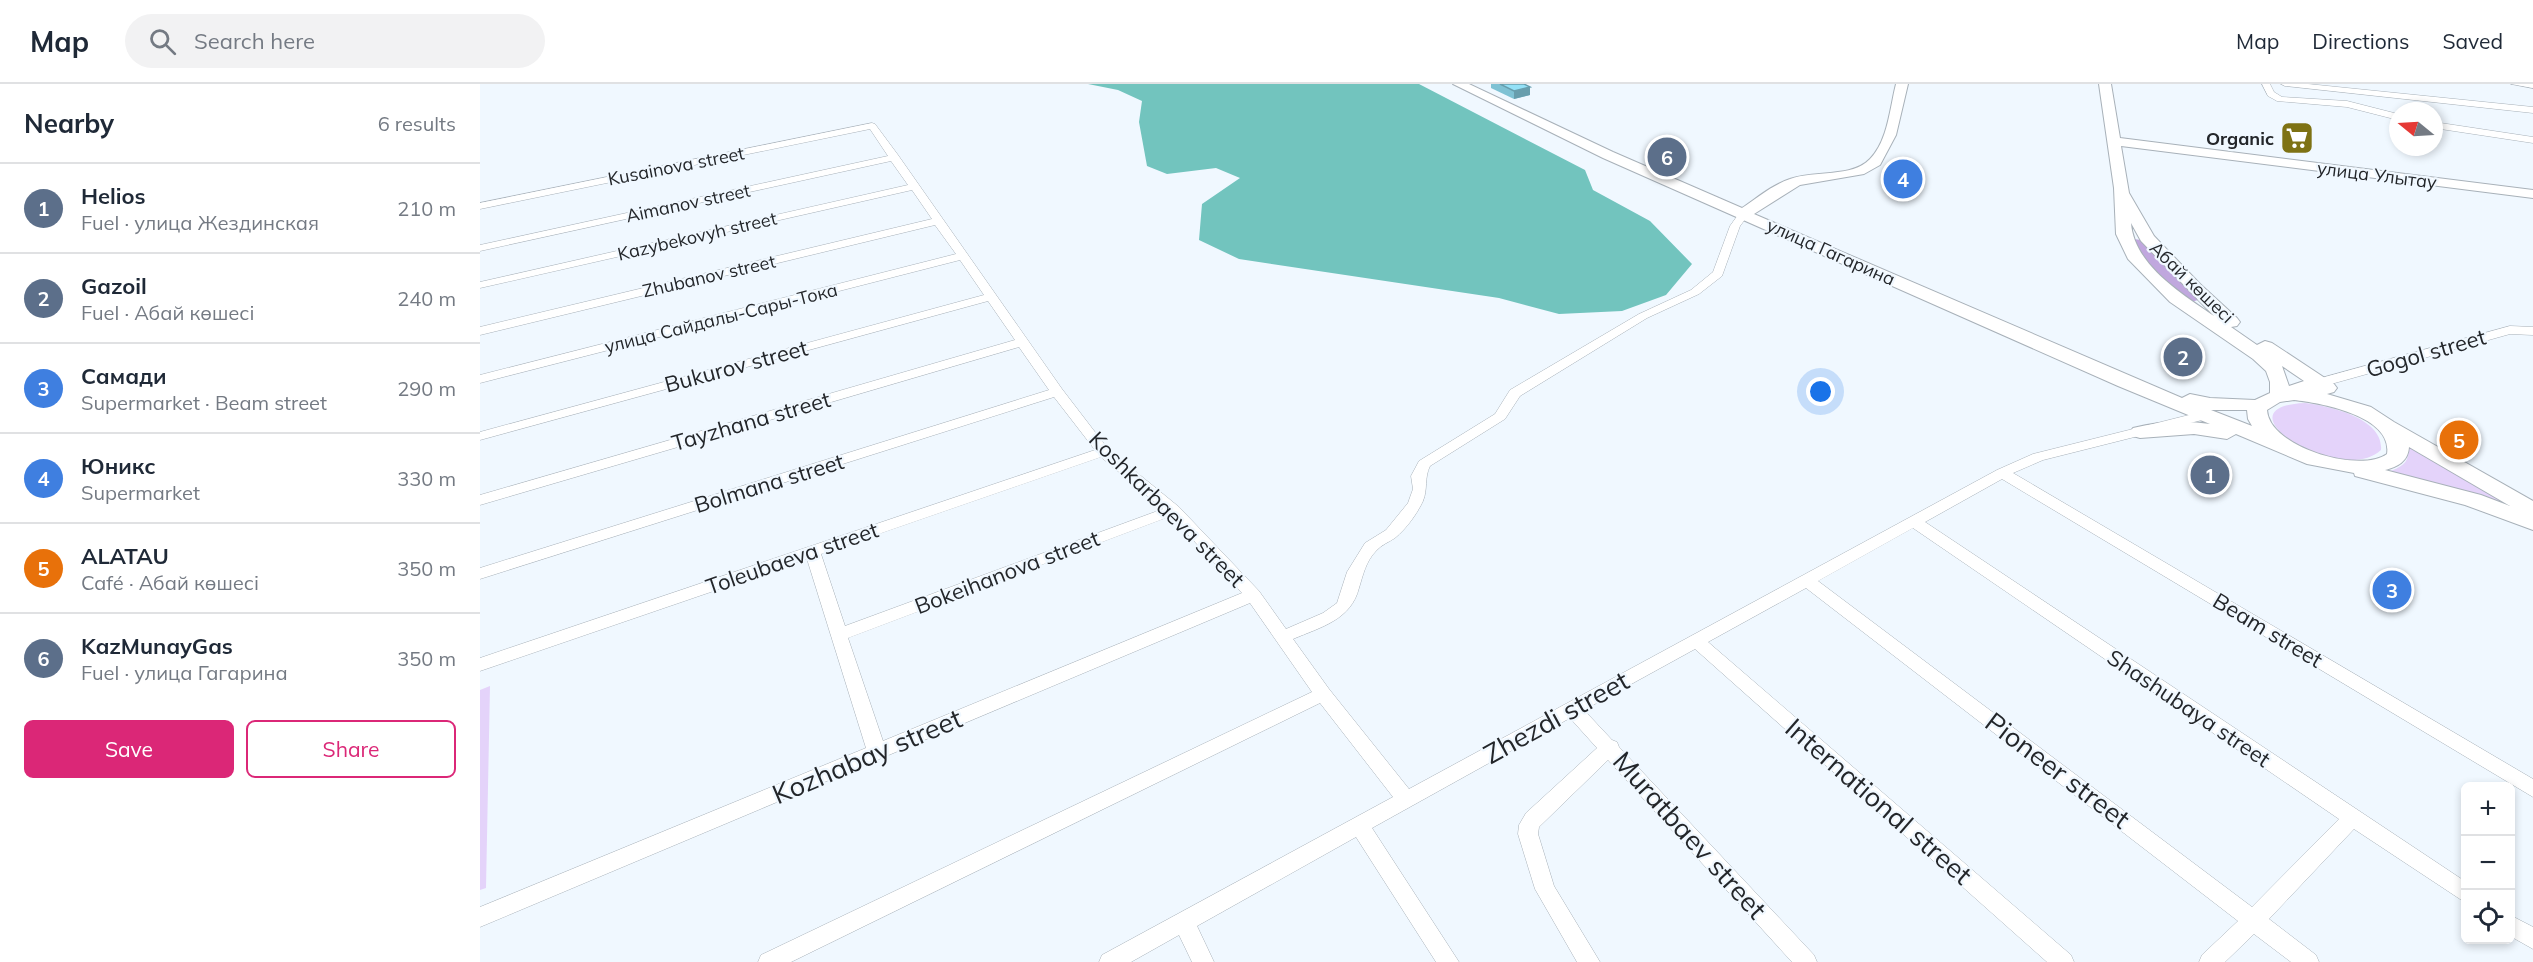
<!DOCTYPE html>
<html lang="en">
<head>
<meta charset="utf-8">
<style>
	:root { --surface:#fff; --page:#f2f2f3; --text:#1f2937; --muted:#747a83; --line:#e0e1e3; --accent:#db2777 }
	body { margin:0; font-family:Mulish,sans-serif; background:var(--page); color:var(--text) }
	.controls { position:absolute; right:18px; bottom:18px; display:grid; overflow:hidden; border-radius:9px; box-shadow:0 3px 9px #0003 }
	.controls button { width:54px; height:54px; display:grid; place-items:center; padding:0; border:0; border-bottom:2px solid var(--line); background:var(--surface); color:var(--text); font:30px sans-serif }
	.compass { position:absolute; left:1909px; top:18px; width:54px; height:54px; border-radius:50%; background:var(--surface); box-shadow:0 3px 9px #0003; rotate:288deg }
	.you { position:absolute; left:1341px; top:308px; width:21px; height:21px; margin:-15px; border:4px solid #fff; border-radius:50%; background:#1a73e8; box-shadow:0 0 0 9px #1a73e833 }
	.badge { display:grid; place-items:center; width:39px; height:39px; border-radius:50%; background:var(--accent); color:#fff; font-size:20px; font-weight:700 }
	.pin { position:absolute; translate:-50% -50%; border:3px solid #fff; box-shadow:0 2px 6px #0006 }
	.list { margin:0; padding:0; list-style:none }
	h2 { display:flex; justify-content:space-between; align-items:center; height:78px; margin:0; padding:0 24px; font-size:26px }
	h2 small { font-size:20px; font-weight:400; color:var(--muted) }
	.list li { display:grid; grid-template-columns:39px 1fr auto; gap:18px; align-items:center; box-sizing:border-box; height:90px; padding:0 24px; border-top:2px solid var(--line) }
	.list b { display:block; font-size:22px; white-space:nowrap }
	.list p { margin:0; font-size:20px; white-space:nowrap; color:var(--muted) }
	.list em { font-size:20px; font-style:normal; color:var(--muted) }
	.actions { display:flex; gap:12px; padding:18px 24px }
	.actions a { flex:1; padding:14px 0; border:2px solid var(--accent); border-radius:9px; text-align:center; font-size:21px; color:var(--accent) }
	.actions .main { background:var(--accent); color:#fff }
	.icon { flex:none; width:33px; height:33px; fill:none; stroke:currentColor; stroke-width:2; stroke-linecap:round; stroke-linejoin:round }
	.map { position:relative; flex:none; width:2053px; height:878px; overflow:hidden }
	header { display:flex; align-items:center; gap:36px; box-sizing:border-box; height:84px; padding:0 30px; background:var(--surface); border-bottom:2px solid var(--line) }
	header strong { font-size:28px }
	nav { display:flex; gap:33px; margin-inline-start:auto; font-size:21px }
	.search { width:420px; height:54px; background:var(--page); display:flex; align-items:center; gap:15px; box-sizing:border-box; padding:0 21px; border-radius:33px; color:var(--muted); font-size:22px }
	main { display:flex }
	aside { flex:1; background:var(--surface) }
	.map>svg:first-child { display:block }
	.green { fill:#e4d3fa }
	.forest { fill:#c0a7de }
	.water { fill:#72c4be }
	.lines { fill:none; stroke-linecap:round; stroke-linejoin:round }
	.street-casing { stroke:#a8b1b9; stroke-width:1 }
	.secondary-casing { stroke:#a8b1b9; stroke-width:2 }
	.street { fill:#fff; fill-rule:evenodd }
	.secondary { fill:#fff; fill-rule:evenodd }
	.wall { fill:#7fc2d4 }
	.shaded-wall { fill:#689ead }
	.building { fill:#94e1f7; stroke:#689ead; stroke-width:1.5 }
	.labels { text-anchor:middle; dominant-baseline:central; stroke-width:4.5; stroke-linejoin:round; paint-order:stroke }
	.far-poi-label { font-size:18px; font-weight:bold; fill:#23262a; stroke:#f0f8ff; text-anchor:end }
	.far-street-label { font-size:18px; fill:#23262a; stroke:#f0f8ff }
	.street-label { font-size:22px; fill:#23262a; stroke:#f0f8ff }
	.near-street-label { font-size:27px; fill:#23262a; stroke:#f0f8ff }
</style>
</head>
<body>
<header>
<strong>Map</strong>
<div class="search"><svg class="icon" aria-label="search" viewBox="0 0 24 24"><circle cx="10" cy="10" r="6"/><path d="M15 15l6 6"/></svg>Search here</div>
<nav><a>Map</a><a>Directions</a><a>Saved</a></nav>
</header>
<main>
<aside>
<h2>Nearby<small>6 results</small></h2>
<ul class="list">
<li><span class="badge" style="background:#5c6f8a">1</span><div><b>Helios</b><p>Fuel · улица Жездинская</p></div><em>210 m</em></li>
<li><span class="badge" style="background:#5c6f8a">2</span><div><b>Gazoil</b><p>Fuel · Абай көшесі</p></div><em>240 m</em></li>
<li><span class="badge" style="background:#3f7fe0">3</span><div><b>Самади</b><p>Supermarket · Beam street</p></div><em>290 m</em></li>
<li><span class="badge" style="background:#3f7fe0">4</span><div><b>Юникс</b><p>Supermarket</p></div><em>330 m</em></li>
<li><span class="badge" style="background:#e8710a">5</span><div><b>ALATAU</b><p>Café · Абай көшесі</p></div><em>350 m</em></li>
<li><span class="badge" style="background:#5c6f8a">6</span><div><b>KazMunayGas</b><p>Fuel · улица Гагарина</p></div><em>350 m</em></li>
</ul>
<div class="actions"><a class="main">Save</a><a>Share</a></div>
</aside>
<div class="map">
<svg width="2053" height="878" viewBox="0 0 2053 878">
	<rect width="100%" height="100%" fill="#f0f8ff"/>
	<!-- green -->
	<path class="green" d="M 1825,319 C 1849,322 1904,334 1901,366 C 1861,404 1733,323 1825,319 Z
		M 1926,358 L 2042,427 L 1908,388 C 1925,382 1932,376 1926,358 Z
		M 10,602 L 6,804 L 0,806 L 0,606 Z"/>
	<!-- forest -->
	<path class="forest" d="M 1654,155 L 1661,156 L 1718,216 L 1711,218 C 1688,203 1663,181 1654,155 Z"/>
	<!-- water -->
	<path class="water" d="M 608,0 L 939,0 L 1105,86 L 1113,106 L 1170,137 L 1212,180 L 1186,211 L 1142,227 L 1079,230 L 1019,214 L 759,175 L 719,156 L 722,120 L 760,94 L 736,84 L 687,90 L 667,82 L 659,38 L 662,17 L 638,6 Z"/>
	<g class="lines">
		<defs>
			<path id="street" d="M 1782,0 L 1790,0 L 1794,8 L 1802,13 L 1867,17 L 1918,30 L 1918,36 L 1867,23 L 1797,17 L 1788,12 Z
				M 1801,0 L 1828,0 L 2053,23 L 2053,29 L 1805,2 Z
				M 2031,0 L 2053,0 L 2053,4 Z
				M 1954,38 L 2053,53 L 2053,59 L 1954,44 Z
				M 392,39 L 395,40 L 418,71 L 582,305 L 628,365 L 699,423 L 779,507 L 806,545 L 843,529 L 857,519 L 867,488 L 885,459 L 906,446 L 928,419 L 933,405 L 931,392 L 939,377 L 1015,330 L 1030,306 L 1159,230 L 1211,206 L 1233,188 L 1250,142 L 1260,128 L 1268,128 L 1269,130 L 1260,142 L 1242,192 L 1219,210 L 1167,234 L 1040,312 L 1025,335 L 950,382 C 944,394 948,405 943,417 C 937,430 926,445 915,454 C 909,458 901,461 896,467 C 886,477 883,491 879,504 C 871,536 841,543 813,555 L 849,605 L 929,705 L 1517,386 L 1553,370 L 1725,327 L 1732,331 L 1730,334 L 1563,376 L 1533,389 L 2053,695 L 2053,713 L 1522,395 L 1445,438 L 1986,798 L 1986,819 L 1874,745 L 1789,835 L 1836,871 L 1839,878 L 1811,878 L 1774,850 L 1745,878 L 1719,878 L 1722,871 L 1758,837 L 1326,504 L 1228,558 L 1591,871 L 1594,878 L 1567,878 L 1215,565 L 1104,626 L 1132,656 L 1137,658 L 1139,663 L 1334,871 L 1337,878 L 1312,878 L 1128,676 L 1059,743 L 1058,750 L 1074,802 L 1120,878 L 1097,878 L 1055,805 L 1038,750 L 1039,741 L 1046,729 L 1117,664 L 1090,634 L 892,744 L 979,878 L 956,878 L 876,753 L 717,842 L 734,878 L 712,878 L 699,851 L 651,878 L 619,878 L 622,871 L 913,713 L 840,619 L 311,878 L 278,878 L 281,871 L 832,608 L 770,519 L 0,843 L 0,823 L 386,664 L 327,475 L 0,587 L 0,574 L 615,366 L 574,313 L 0,495 L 0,484 L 569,306 L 539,263 L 0,421 L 0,411 L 535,256 L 508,217 L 0,356 L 0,348 L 504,211 L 480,176 L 0,299 L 0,291 L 476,170 L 455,141 L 0,251 L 0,243 L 452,135 L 432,106 L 0,204 L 0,198 L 428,101 L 411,77 L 0,167 L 0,161 L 408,72 L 390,45 L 0,125 L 0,119 ZM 621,373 L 683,425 L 365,542 L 341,470 ZM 691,432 L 762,509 L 403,657 L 368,554 ZM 1433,444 L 1859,735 L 1772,823 L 1338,497 Z
				M 2030,242 L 2053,243 L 2053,251 L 2030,250 L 1844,302 L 1839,303 L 1833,299 L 1834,296 Z
				M 2030,831 L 2053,843 L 2053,865 L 2030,852 Z"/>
			<path id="secondary" d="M 973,0 L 989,0 L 1133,68 L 1262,124 C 1277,114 1292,101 1310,95 C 1334,86 1372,94 1390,75 C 1408,57 1410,23 1416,0 L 1428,0 L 1416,51 L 1400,81 L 1384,90 L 1320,101 L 1274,130 L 1702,314 L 1710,310 L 1730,314 L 1775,316 L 1790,309 L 1790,298 L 1786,287 L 1773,275 L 1690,218 L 1648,175 L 1636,150 L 1634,104 L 1619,0 L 1631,0 L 1640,54 L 2053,106 L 2053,114 L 1641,62 L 1649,109 L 1674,152 L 1720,200 L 1757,234 L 1760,238 L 1757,242 L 1751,243 L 1777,261 L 1785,257 L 1792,259 L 1854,300 L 1857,304 L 1854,308 L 1847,310 L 1891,323 L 1914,338 L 2053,417 L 2053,446 L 1985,421 L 1875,392 L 1874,389 L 1827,380 L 1756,350 L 1747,355 L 1714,350 L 1660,354 L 1653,352 L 1650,348 L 1653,344 C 1677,338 1705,336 1730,340 L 1638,302 L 1123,74 ZM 1651,139 L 1661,157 L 1734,232 C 1702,210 1654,181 1651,139 ZM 1802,282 L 1824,297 L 1809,302 ZM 1814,316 C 1841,319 1913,332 1907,370 C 1879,390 1789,363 1787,326 L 1800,318 ZM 1731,326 L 1767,326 L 1768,335 L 1772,342 ZM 1929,363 L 2030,422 L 2001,411 L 1905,386 C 1917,383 1928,378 1929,363 Z"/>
		</defs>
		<!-- street casing -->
		<use href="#street" class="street-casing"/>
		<!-- secondary casing -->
		<use href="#secondary" class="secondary-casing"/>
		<!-- street -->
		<use href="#street" class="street"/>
		<!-- secondary -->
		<use href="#secondary" class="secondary"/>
	</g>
	<!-- wall -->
	<path class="wall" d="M 1011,0 L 1044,0 L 1050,3 L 1050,11 L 1034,15 L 1011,4 Z"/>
	<!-- shaded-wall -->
	<path class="shaded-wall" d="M 1050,3 L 1050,11 L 1034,15 L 1034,7 Z"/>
	<!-- building -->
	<path class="building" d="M 1020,0 L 1044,0 L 1050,3 L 1034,7 Z"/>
	<!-- icons -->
	<defs>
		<symbol id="supermarket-square" viewBox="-11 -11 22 22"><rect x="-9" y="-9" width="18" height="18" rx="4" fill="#7e7214" stroke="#f0f8ff"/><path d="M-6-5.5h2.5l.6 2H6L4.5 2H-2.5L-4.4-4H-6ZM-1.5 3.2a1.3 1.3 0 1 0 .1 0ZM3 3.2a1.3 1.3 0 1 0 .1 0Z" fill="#fff"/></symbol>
	</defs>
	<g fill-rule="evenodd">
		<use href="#supermarket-square" x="1798" y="35" width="38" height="38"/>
	</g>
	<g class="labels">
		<!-- far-poi labels -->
		<g class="far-poi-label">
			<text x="1794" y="54">Organic</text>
		</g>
		<!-- far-street labels -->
		<g class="far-street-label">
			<text transform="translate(196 82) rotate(-11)">Kusainova street</text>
			<text transform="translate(1897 91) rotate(7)">улица Улытау</text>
			<text transform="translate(208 119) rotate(-12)">Aimanov street</text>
			<text transform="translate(217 152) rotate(-13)">Kazybekovyh street</text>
			<text transform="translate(1351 168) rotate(24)">улица Гагарина</text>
			<text transform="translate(229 192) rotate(-13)">Zhubanov street</text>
			<text transform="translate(1712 198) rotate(44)">Абай көшесі</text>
			<text transform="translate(241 234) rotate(-14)">улица Сайдалы-Сары-Тока</text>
		</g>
		<!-- street labels -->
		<g class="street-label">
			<text transform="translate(1946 269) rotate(-16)">Gogol street</text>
			<text transform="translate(256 282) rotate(-15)">Bukurov street</text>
			<text transform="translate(271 337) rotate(-16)">Tayzhana street</text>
			<text transform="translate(289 399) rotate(-17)">Bolmana street</text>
			<text transform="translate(687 425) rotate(45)">Koshkarbaeva street</text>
			<text transform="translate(312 474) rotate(-19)">Toleubaeva street</text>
			<text transform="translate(527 488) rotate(-21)">Bokeihanova street</text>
			<text transform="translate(1788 546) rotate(31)">Beam street</text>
			<text transform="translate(1709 624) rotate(34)">Shashubaya street</text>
		</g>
		<!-- near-street labels -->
		<g class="near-street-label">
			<text transform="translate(1076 633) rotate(-29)">Zhezdi street</text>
			<text transform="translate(387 672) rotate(-23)">Kozhabay street</text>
			<text transform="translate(1578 686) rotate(37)">Pioneer street</text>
			<text transform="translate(1399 717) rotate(41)">International street</text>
			<text transform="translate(1210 751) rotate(48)">Muratbaev street</text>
		</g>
	</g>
</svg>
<div class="controls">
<button>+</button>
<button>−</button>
<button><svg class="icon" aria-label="locate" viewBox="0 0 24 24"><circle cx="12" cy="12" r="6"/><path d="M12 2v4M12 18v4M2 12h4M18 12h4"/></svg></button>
</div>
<svg class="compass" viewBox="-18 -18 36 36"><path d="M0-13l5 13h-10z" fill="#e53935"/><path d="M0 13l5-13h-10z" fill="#747a83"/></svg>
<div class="you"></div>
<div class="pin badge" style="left:1730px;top:391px;background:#5c6f8a">1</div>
<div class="pin badge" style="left:1703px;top:273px;background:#5c6f8a">2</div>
<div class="pin badge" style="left:1912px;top:506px;background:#3f7fe0">3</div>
<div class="pin badge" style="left:1423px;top:95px;background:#3f7fe0">4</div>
<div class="pin badge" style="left:1979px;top:356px;background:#e8710a">5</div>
<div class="pin badge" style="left:1187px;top:73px;background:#5c6f8a">6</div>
</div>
</main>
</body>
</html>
